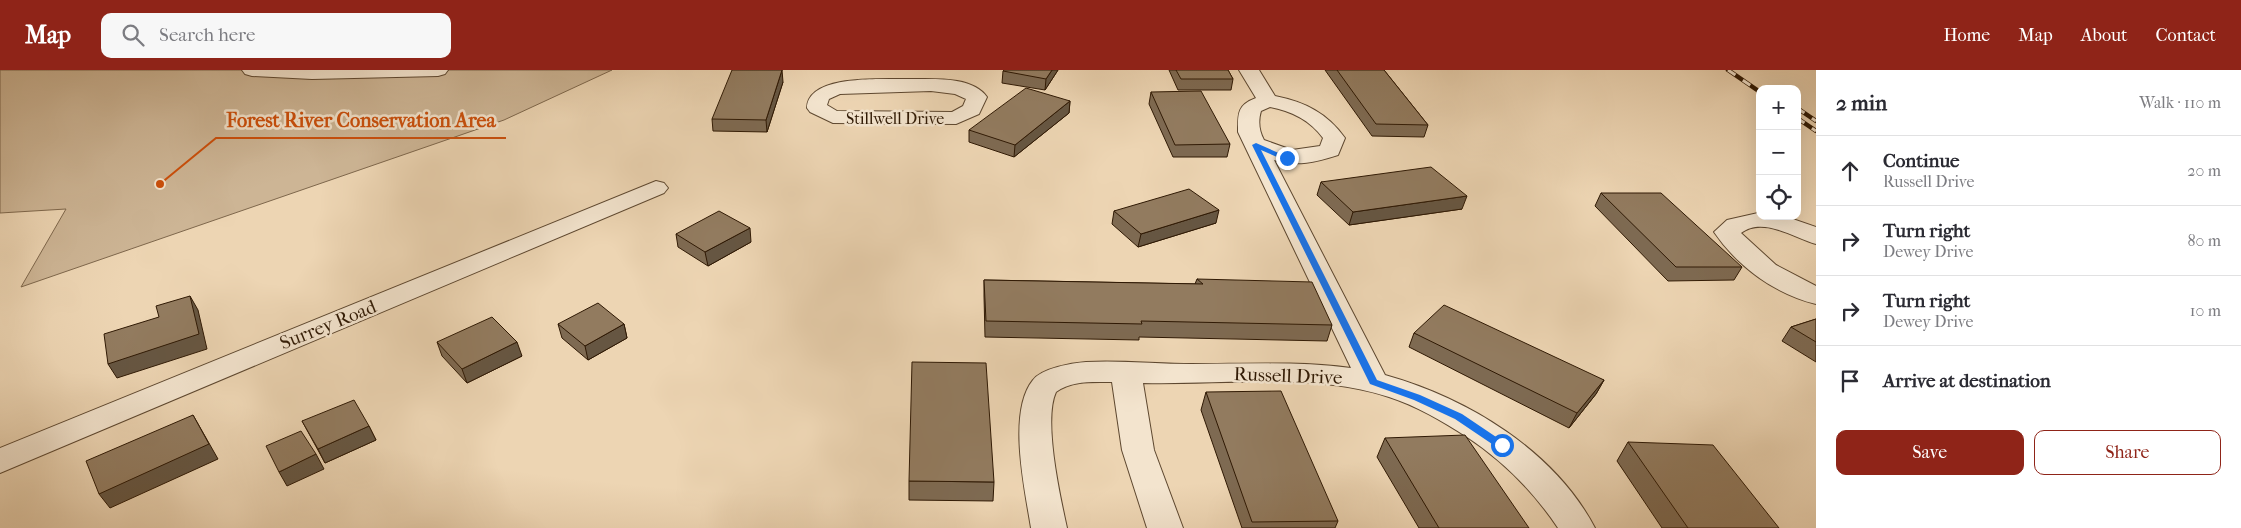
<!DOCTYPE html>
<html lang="en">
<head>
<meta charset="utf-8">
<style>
	:root { --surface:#fff; --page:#f7f7f7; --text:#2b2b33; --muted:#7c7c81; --line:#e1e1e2; --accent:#8f2418 }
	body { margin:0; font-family:"IM FELL French Canon",serif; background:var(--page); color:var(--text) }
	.controls { position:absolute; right:15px; top:15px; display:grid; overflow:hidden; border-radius:10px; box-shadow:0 5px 20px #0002 }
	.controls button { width:45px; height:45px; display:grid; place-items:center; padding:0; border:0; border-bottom:1px solid var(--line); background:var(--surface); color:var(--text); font:25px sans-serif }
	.stop { position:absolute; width:15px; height:15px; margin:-11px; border:4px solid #1a73e8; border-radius:50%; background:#fff }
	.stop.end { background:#1a73e8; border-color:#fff; box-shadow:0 1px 5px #0008 }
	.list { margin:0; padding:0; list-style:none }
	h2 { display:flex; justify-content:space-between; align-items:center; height:65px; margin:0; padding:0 20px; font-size:21px }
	h2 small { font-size:16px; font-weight:400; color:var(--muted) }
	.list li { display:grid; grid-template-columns:32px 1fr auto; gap:15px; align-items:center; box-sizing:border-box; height:70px; padding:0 20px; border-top:1px solid var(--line) }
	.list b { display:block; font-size:19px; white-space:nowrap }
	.list p { margin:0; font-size:16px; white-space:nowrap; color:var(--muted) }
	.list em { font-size:16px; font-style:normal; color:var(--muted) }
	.actions { display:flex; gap:10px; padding:15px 20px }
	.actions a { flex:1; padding:11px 0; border:1px solid var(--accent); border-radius:10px; text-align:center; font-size:18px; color:var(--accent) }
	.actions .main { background:var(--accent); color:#fff }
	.icon { flex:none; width:28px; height:28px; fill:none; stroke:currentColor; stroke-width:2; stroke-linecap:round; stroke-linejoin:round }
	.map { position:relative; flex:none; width:1816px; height:458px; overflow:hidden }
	header { display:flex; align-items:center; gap:30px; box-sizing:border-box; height:70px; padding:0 25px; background:var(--accent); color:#fff }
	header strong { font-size:24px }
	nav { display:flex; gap:28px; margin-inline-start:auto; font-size:18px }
	.search { width:350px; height:45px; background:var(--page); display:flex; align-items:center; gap:12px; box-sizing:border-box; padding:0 18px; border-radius:10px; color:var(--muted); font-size:19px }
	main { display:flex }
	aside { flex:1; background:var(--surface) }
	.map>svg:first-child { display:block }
	.green { fill:#cdb595; stroke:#7e674c }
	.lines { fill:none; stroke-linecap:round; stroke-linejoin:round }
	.street-casing { stroke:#5e4830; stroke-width:2 }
	.street { fill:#f3e4ce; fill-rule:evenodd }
	.rail-casing { stroke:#2f1904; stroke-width:4.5 }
	.rail { stroke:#f3e4ce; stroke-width:3; stroke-dasharray:9; stroke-linecap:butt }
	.wall { fill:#7e6a52; stroke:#2f1904 }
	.shaded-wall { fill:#665642; stroke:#2f1904 }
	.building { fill:#927b5f; stroke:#2f1904 }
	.route { fill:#1a73e8 }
	.labels { text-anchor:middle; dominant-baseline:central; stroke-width:5; stroke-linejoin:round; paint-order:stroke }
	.far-street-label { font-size:16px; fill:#2f1904; stroke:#f3e4ce }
	.street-label { font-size:19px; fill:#2f1904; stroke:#f3e4ce }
	.leader { fill:none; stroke:#cc4f0b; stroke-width:2 }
	.callout-dot { fill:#cc4f0b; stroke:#f3e4ce; stroke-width:2 }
	.callout-label { font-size:20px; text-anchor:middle; font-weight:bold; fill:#cc4f0b; stroke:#f3e4ce; stroke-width:5; stroke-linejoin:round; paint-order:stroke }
</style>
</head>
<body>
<header>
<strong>Map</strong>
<div class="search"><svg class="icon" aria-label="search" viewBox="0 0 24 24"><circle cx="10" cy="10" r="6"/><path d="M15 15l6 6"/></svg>Search here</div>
<nav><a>Home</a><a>Map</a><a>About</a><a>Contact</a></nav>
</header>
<main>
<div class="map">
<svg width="1816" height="458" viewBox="0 0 1816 458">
	<rect width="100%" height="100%" fill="#edd5b3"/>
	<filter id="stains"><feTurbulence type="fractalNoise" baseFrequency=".004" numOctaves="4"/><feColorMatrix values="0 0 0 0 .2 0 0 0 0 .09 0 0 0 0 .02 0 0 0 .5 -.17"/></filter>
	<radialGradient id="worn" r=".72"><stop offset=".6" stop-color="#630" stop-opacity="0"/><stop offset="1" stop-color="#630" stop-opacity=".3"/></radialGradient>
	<!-- green -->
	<path class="green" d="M 0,0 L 612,0 L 504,50 L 21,217 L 66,139 L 0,143 Z"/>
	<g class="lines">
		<defs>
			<path id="street" d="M 242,0 L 448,0 L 445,4 L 438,6 L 312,9 L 252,6 L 245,4 Z
				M 1239,0 L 1259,0 L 1275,26 C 1305,32 1327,43 1345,68 L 1338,85 C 1316,92 1297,97 1274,90 L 1385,305 C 1467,328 1554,380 1595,458 L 1558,458 C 1534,422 1503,391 1467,367 C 1442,351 1417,336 1389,327 C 1314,302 1222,315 1143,313 L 1154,380 L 1183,458 L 1147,458 L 1122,380 L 1112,312 C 1094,312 1072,310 1056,322 C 1043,350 1060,426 1067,458 L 1031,458 C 1025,420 1007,342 1033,310 C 1042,298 1072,293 1086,292 C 1121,290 1157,294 1192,294 C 1245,294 1298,291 1351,298 L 1238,62 C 1238,44 1237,35 1256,28 ZM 1270,37 C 1291,41 1310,50 1323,68 L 1320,76 L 1292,80 L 1264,70 C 1259,61 1258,51 1261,41 Z
				M 916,9 C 937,9 973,7 987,27 L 979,44 L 956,54 L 833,53 L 810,42 L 807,38 C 808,2 890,10 916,9 ZM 931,21 L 955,24 L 966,29 L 963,36 L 952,42 L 837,41 L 827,35 L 829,29 L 840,24 Z
				M 656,111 L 664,113 L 668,118 L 664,123 L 0,403 L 0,378 Z
				M 1758,143 L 1760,146 L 1784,146 L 1816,157 L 1816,174 C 1794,168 1763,146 1741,163 L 1776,195 L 1816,216 L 1816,234 C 1775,224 1738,197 1714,162 L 1727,150 Z"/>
		</defs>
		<!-- street casing -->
		<use href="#street" class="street-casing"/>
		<!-- street -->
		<use href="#street" class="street"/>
		<defs>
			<path id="rail" d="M 1728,0 L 1760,22
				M 1797,38 L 1816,51
				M 1797,48 L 1816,61"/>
		</defs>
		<!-- rail casing -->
		<use href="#rail" class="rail-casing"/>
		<!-- rail -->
		<use href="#rail" class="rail"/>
	</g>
	<!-- wall -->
	<path class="wall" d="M 1004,0 L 1058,0 L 1045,20 L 1002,13 L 1003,1 Z
		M 1169,0 L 1228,0 L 1233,9 L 1231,20 L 1178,20 Z
		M 1325,0 L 1384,0 L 1428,55 L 1424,67 L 1372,66 Z
		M 783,12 L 767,62 L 713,61 L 712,49 Z
		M 1151,22 L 1230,74 L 1227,87 L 1173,87 L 1149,34 Z
		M 1070,31 L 1069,43 L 1014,87 L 969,72 L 969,60 Z
		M 1321,112 L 1462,139 L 1349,155 L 1317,125 Z
		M 1601,123 L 1742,197 L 1734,210 L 1668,211 L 1595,136 Z
		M 1114,141 L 1216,153 L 1138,177 L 1112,154 Z
		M 676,164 L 751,172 L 708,196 L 678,177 Z
		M 1197,209 L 1332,255 L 1327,271 L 1139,267 L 1139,270 L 985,267 L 984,226 L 984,210 L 1195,214 Z
		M 1816,249 L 1816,292 L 1782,271 L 1791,257 Z
		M 558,254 L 624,254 L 627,268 L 588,290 L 562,268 Z
		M 1414,263 L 1604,310 L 1596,324 L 1569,358 L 1409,277 Z
		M 437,272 L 522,286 L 467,313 L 442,286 Z
		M 1206,322 L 1338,451 L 1335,458 L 1242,458 L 1201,340 Z
		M 302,351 L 369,356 L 376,370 L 325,393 Z
		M 1385,368 L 1529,458 L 1419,458 L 1377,387 Z
		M 1628,372 L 1779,458 L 1662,458 L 1617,391 Z
		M 909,411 L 994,412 L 993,431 L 909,430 Z"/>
	<!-- shaded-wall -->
	<path class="shaded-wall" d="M 782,0 L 783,12 L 767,62 L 766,50 Z
		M 1052,0 L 1058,0 L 1045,20 L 1046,9 Z
		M 1070,31 L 1069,43 L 1014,87 L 1015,75 Z
		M 1467,126 L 1462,139 L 1349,155 L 1353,142 Z
		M 1219,140 L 1216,153 L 1138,177 L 1141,164 Z
		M 750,158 L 751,172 L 708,196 L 705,182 Z
		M 190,226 L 198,240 L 207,279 L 117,308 L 108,294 Z
		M 624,254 L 627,268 L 588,290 L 585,276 Z
		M 517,272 L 522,286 L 467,313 L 462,299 Z
		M 1604,310 L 1596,324 L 1569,358 L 1577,343 Z
		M 193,345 L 218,389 L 110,438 L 99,424 Z
		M 369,356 L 376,370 L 325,393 L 318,379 Z
		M 316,384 L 324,399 L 287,416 L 279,402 Z"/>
	<!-- building -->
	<path class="building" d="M 732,0 L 782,0 L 766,50 L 712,49 Z
		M 1004,0 L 1052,0 L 1046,9 L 1003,1 Z
		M 1176,0 L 1228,0 L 1233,9 L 1181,9 Z
		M 1337,0 L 1384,0 L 1428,55 L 1376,54 Z
		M 1026,18 L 1070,31 L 1015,75 L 969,60 Z
		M 1201,21 L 1230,74 L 1175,75 L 1151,22 Z
		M 1431,97 L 1467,126 L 1353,142 L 1321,112 Z
		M 1189,119 L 1219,140 L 1141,164 L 1114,141 Z
		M 1601,123 L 1661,123 L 1742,197 L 1676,197 Z
		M 719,141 L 750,158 L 705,182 L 676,164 Z
		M 1197,209 L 1312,212 L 1332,255 L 1141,251 L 1142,254 L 986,251 L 984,210 L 1203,214 Z
		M 190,226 L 199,264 L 108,294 L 104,264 L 159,247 L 156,236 Z
		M 598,233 L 624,254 L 585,276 L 558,254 Z
		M 1444,235 L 1604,310 L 1577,343 L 1414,263 Z
		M 492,247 L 517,272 L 462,299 L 437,272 Z
		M 1816,249 L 1816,272 L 1791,257 Z
		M 912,292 L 986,293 L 994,412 L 909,411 Z
		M 1281,321 L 1338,451 L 1252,452 L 1206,322 Z
		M 354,330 L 369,356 L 318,379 L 302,351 Z
		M 193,345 L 209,374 L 99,424 L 86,391 Z
		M 301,361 L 316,384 L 279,402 L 266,376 Z
		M 1465,365 L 1529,458 L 1439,458 L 1385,368 Z
		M 1628,372 L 1713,375 L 1779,458 L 1688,458 Z"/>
	<!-- route -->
	<path class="route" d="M 1256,73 L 1290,88 L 1284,90 L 1261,80 L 1377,310 L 1420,325 L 1462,344 L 1505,373 L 1505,378 L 1498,378 L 1455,349 L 1414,330 L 1370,314 L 1252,75 Z"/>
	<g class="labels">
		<!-- far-street labels -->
		<g class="far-street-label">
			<text x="895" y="48">Stillwell Drive</text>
		</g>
		<!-- street labels -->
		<g class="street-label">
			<text transform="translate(328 255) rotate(-22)">Surrey Road</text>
			<text transform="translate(1288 306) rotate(2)">Russell Drive</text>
		</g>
	</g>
	<!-- callouts -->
	<path class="leader" d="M160 114L216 68H506"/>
	<circle class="callout-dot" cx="160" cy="114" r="5"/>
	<g class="callout-label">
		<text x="361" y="57">Forest River Conservation Area</text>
	</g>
	<rect width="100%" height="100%" filter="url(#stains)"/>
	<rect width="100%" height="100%" fill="url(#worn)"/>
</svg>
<div class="controls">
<button>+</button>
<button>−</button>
<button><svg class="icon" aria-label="locate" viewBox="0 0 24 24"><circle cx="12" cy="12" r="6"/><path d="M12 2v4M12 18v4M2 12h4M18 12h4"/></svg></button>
</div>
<div class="stop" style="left:1502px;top:375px"></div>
<div class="stop end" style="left:1287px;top:88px"></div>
</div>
<aside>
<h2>2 min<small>Walk · 110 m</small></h2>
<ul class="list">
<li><svg class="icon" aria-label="ahead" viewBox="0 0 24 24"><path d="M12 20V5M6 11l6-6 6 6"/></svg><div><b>Continue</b><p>Russell Drive</p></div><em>20 m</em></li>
<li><svg class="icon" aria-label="right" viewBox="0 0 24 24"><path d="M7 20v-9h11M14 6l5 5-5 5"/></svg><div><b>Turn right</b><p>Dewey Drive</p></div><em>80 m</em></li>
<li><svg class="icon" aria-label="right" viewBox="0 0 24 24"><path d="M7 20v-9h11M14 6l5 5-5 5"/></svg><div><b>Turn right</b><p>Dewey Drive</p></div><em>10 m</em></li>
<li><svg class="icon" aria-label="arrive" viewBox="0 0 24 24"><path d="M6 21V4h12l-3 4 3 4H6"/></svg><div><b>Arrive at destination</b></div></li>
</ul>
<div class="actions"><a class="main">Save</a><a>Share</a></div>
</aside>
</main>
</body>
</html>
